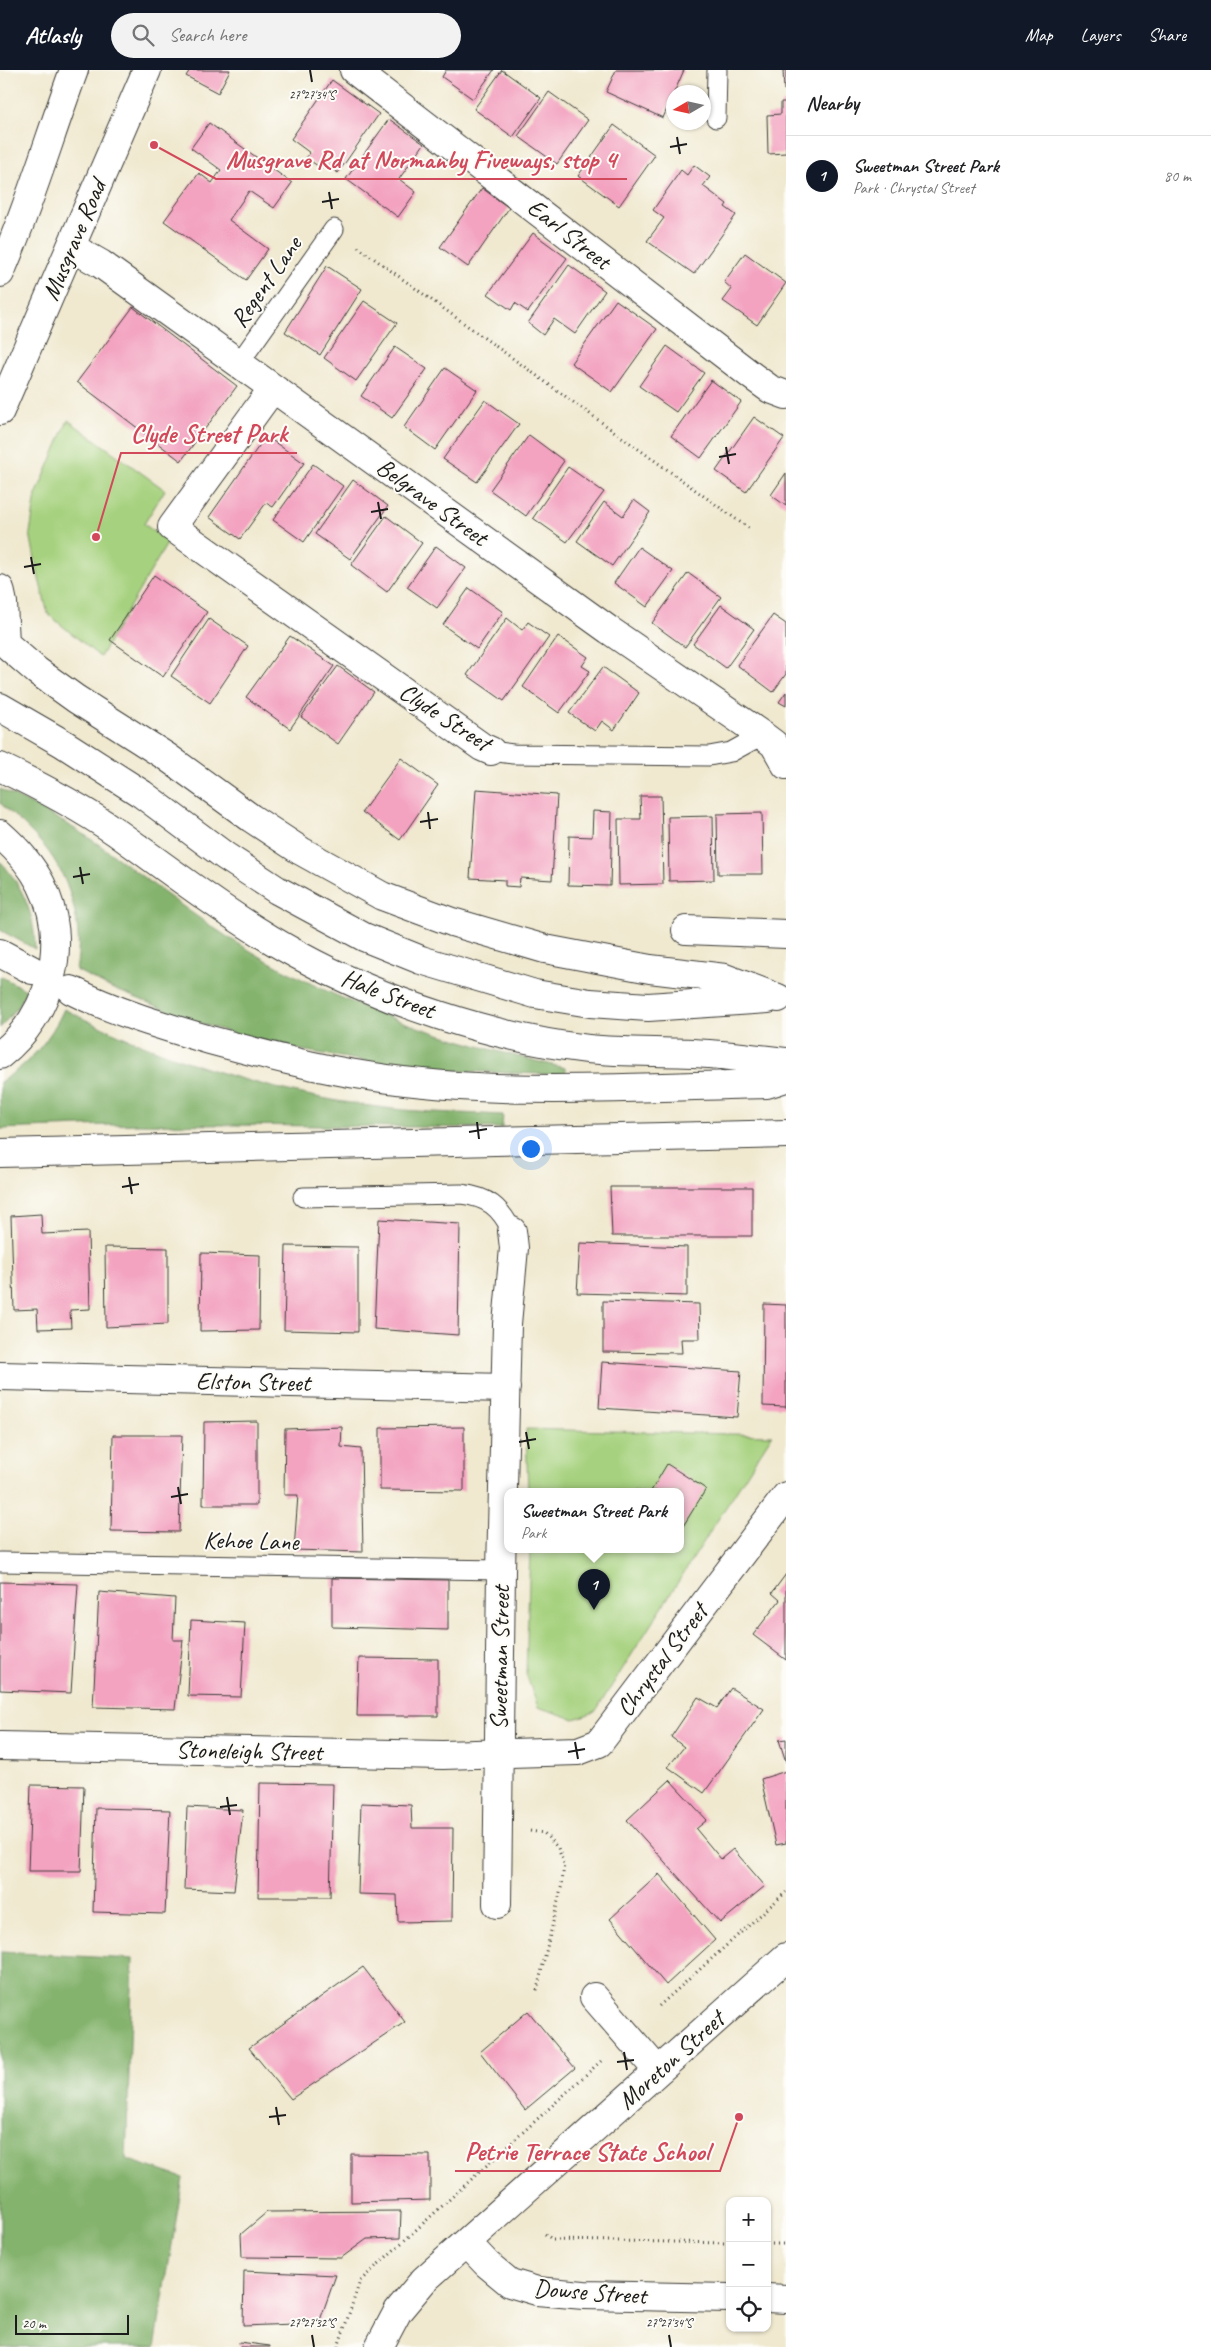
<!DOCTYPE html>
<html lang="en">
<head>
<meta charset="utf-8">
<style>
	:root { --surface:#fff; --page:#f2f2f2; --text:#202124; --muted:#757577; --line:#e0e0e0; --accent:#111827 }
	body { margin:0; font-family:Caveat,sans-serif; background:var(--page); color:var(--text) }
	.controls { position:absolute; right:15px; bottom:15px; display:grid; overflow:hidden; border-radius:10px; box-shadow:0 1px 4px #0004 }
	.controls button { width:45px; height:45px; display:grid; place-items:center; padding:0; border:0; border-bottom:1px solid var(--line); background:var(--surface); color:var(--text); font:25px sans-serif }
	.compass { position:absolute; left:666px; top:15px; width:45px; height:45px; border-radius:50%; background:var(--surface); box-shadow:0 1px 4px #0004; rotate:261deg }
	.scale { position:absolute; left:15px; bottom:12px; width:114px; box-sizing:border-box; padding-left:5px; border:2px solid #1c1c1c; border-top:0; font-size:14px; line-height:18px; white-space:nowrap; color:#1c1c1c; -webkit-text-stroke:4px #fdfcf7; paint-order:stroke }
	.you { position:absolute; left:530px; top:1078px; width:18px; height:18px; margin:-12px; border:4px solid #fff; border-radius:50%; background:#1a73e8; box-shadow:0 0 0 8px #1a73e833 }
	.badge { display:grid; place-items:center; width:32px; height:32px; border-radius:50%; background:var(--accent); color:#fff; font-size:16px; font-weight:700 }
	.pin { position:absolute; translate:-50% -41px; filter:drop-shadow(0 1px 2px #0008) }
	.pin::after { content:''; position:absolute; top:26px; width:18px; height:15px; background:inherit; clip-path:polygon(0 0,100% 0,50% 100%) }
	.popup { position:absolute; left:504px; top:1418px; width:180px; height:65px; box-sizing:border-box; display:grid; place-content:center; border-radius:10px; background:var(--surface); filter:drop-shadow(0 1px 4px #0005); font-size:16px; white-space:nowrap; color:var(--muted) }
	.popup b { font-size:19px; color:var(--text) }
	.popup::after { content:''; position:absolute; left:50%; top:100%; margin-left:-10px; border:10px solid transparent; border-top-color:var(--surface) }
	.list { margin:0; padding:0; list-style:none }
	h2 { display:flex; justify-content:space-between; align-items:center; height:65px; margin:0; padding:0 20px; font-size:21px }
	h2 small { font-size:16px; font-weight:400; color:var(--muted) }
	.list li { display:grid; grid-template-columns:32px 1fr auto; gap:15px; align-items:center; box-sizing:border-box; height:80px; padding:0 20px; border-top:1px solid var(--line) }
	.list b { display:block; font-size:19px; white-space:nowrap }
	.list p { margin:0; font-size:16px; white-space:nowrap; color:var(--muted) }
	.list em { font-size:16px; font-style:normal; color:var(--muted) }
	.icon { flex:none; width:28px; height:28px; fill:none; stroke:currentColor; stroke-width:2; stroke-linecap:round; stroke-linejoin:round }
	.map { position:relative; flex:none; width:786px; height:2277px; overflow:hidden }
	header { display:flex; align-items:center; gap:30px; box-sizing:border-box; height:70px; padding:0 25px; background:var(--accent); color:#fff }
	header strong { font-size:24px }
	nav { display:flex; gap:28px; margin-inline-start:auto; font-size:18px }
	.search { width:350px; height:45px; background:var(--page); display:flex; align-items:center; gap:12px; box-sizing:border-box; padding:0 18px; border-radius:28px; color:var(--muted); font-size:19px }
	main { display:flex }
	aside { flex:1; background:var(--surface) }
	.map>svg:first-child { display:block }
	.green { fill:#a6d17e; stroke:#61764d }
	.forest { fill:#84b36d; stroke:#506844 }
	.building { fill:#f3a2c0 }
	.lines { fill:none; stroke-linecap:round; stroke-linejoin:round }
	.service-casing { stroke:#3c3b37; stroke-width:21 }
	.minor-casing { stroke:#3c3b37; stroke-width:30 }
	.primary-casing { stroke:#3c3b37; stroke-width:30 }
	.motorway-casing { stroke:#3c3b37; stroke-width:30 }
	.path { stroke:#3c3b37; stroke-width:3; stroke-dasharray:1 4; stroke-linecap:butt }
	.service { stroke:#fff; stroke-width:19 }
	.minor { stroke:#fff; stroke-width:28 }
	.primary { stroke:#fff; stroke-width:28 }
	.motorway { stroke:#fff; stroke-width:28 }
	.ticks { fill:none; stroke:#1c1c1c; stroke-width:2 }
	.labels { text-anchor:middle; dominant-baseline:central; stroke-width:4; stroke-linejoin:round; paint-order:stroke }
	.street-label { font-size:25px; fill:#1c1c1c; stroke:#fdfcf7 }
	.ticks-label { font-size:12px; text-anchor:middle; fill:#1c1c1c; stroke:#fdfcf7; stroke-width:4; stroke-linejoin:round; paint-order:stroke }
	.leader { fill:none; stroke:#d1495b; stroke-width:2 }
	.callout-dot { fill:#d1495b; stroke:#fdfcf7; stroke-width:2 }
	.callout-label { font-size:26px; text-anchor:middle; font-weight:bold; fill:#d1495b; stroke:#fdfcf7; stroke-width:4; stroke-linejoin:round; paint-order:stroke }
</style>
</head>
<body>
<header>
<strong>Atlasly</strong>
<div class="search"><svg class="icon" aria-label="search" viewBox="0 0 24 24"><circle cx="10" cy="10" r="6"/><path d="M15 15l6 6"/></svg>Search here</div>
<nav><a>Map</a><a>Layers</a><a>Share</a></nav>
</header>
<main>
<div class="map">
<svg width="786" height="2277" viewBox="0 0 786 2277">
	<rect width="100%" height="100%" fill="#fdfcf7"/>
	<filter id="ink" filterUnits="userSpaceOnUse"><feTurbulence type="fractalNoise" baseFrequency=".02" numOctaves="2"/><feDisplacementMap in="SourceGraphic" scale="10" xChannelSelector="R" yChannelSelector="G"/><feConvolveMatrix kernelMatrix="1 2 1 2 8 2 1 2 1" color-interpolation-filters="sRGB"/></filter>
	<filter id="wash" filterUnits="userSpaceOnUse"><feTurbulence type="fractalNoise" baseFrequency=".0096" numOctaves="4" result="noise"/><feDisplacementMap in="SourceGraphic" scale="20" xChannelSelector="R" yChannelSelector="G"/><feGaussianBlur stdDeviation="1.12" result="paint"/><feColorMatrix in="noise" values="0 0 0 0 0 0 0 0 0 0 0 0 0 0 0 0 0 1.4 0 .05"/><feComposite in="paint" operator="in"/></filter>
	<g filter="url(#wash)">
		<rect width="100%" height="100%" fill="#f0e9d0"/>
		<!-- green -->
		<path class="green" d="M 68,350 L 165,420 L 144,454 L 168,472 L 100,587 L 48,544 L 38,505 L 30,463 L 36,425 Z
			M 526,1359 L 772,1365 L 595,1642 L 574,1649 L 538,1637 L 526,1604 L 530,1479 L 680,1479 L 680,1421 L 528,1421 Z"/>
		<!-- forest -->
		<path class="forest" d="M 0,719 C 36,736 72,755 105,779 C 151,812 195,848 244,877 C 346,939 449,971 565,998 L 566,1005 L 408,999 L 262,973 L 200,953 L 111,918 L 76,900 C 84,859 71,808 44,776 C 31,760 15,747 0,733 Z
			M 0,791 C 23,816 35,845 35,879 L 0,860 Z
			M 0,906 L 26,920 L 20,934 L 0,958 Z
			M 64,939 C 168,992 288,1029 404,1040 C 437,1043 470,1043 503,1045 L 502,1058 L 137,1054 L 0,1059 L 0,1012 C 29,994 50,970 64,939 Z
			M 0,1882 L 133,1889 L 126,2089 L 183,2108 L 155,2277 L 0,2277 Z"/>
		<g id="blocks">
			<!-- building -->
			<path class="building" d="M 190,0 L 230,0 L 218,23 L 186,6 Z
				M 446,0 L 494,0 L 473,29 L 442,7 Z
				M 502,0 L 541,28 L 513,67 L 474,39 Z
				M 616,0 L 684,0 L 663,48 L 606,22 Z
				M 783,0 L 786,0 L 786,20 L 784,20 Z
				M 332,10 L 379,44 L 338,103 L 325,94 L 321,98 L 306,88 L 310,83 L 291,69 Z
				M 549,22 L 588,50 L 557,94 L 518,66 Z
				M 781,32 L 786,32 L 786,83 L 768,84 L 767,45 L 781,44 Z
				M 389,49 L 424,74 L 399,109 L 416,122 L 398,147 L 346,109 Z
				M 209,53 L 292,113 L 274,138 L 249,121 L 229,150 L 268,179 L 246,210 L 164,151 L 199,103 L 212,113 L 221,100 L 191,78 Z
				M 614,55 L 655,85 L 619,136 L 578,106 Z
				M 694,95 L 710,107 L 703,116 L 727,134 L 725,137 L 736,145 L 694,204 L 647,171 L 664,148 L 653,140 L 681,100 L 687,105 Z
				M 482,118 L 509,138 L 468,197 L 440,177 Z
				M 533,163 L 567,188 L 528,242 L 515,233 L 511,240 L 488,224 Z
				M 745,183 L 786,213 L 757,255 L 723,231 L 732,219 L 724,212 Z
				M 569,195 L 605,221 L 575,264 L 554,249 L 543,265 L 528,253 Z
				M 327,196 L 362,219 L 320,285 L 285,262 Z
				M 616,230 L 657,259 L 612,322 L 571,293 Z
				M 364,231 L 397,253 L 356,311 L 324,288 Z
				M 133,237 L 237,316 L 181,391 L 77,312 Z
				M 667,276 L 704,303 L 676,342 L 639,316 Z
				M 395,277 L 427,299 L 392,348 L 361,326 Z
				M 445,298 L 477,320 L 435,380 L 404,357 Z
				M 711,310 L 741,332 L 701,388 L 671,366 Z
				M 485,330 L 519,354 L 477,412 L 443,389 Z
				M 754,347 L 784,368 L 746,422 L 716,401 Z
				M 529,365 L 564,391 L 526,446 L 490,420 Z
				M 266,366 L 304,393 L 273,437 L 266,433 L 240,469 L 209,447 Z
				M 313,394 L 343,416 L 304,472 L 273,450 Z
				M 568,397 L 604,422 L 567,472 L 533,448 Z
				M 786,403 L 786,436 L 771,425 Z
				M 353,410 L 388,436 L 350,489 L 315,464 Z
				M 634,430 L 650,442 L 612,496 L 577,471 L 604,432 L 623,446 Z
				M 386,446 L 422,473 L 387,522 L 351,495 Z
				M 436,476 L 466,498 L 437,538 L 407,517 Z
				M 639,477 L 673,501 L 647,537 L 614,513 Z
				M 688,503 L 721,527 L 685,577 L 652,553 Z
				M 154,505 L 207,542 L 163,607 L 110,570 Z
				M 469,518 L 503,542 L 477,579 L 443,555 Z
				M 721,535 L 754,559 L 726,598 L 693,574 Z
				M 773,545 L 786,554 L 786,604 L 773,622 L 737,595 Z
				M 507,548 L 522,560 L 528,552 L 549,567 L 504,631 L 467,605 Z
				M 209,549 L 248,576 L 210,633 L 171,606 Z
				M 290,566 L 334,596 L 290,659 L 246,627 Z
				M 558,566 L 588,587 L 582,596 L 590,601 L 559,643 L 523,617 Z
				M 338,596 L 374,622 L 338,674 L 301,647 Z
				M 603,597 L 639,623 L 614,660 L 602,651 L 595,661 L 569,643 Z
				M 786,622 L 786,636 L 779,632 Z
				M 401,688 L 438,715 L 400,770 L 362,742 Z
				M 476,719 L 557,725 L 552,810 L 520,808 L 519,817 L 505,816 L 505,810 L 470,808 Z
				M 640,726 L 661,726 L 663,814 L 619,815 L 618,749 L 641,749 Z
				M 593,741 L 612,742 L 610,816 L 568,815 L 569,766 L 592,767 Z
				M 762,743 L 763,804 L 718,804 L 717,744 Z
				M 713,746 L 714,810 L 669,811 L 668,747 Z
				M 610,1117 L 752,1117 L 752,1166 L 612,1166 Z
				M 41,1144 L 42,1164 L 88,1162 L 90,1239 L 70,1240 L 71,1258 L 38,1259 L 37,1239 L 14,1240 L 11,1146 Z
				M 379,1149 L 460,1154 L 458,1265 L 374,1259 Z
				M 580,1173 L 687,1177 L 687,1226 L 577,1223 Z
				M 286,1176 L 358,1177 L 358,1262 L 284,1260 Z
				M 105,1177 L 168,1178 L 168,1254 L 106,1257 Z
				M 201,1183 L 260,1185 L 259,1260 L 200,1261 Z
				M 603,1231 L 699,1234 L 700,1269 L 681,1269 L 682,1283 L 603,1282 Z
				M 764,1234 L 786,1235 L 786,1337 L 763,1336 Z
				M 602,1292 L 741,1301 L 737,1347 L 599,1338 Z
				M 257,1351 L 257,1435 L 203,1435 L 204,1352 Z
				M 342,1357 L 341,1377 L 361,1379 L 363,1482 L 294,1480 L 298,1425 L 284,1425 L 285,1359 Z
				M 464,1357 L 464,1421 L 380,1420 L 380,1358 Z
				M 113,1365 L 182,1365 L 179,1462 L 111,1461 Z
				M 667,1394 L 706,1419 L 680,1461 L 680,1421 L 651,1421 Z
				M 786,1504 L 786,1590 L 753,1565 L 780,1530 L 772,1523 Z
				M 332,1508 L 448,1510 L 448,1560 L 332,1557 Z
				M 0,1512 L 78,1514 L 71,1623 L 0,1620 Z
				M 99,1522 L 175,1528 L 173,1570 L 183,1570 L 175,1639 L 93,1637 Z
				M 191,1550 L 245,1553 L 241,1627 L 188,1626 Z
				M 359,1588 L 438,1589 L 438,1646 L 357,1646 Z
				M 731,1618 L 764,1639 L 704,1723 L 668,1697 L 684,1677 L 671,1667 L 698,1627 L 717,1638 Z
				M 786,1669 L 786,1692 L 779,1670 Z
				M 786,1701 L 786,1773 L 776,1775 L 761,1709 Z
				M 670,1710 L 707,1750 L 696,1759 L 721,1789 L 733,1779 L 765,1816 L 720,1853 L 627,1750 Z
				M 260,1713 L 333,1714 L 330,1827 L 258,1827 Z
				M 31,1715 L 84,1716 L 81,1801 L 28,1801 Z
				M 361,1733 L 411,1735 L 412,1758 L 453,1758 L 452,1851 L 398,1852 L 397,1825 L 358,1824 Z
				M 187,1737 L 243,1740 L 234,1821 L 184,1819 Z
				M 96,1738 L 170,1740 L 165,1844 L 93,1842 Z
				M 659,1804 L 715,1870 L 666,1915 L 610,1849 Z
				M 363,1897 L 405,1952 L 291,2029 L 249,1978 Z
				M 528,1941 L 575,1998 L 525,2040 L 480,1982 Z
				M 351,2084 L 430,2085 L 430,2130 L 351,2132 Z
				M 401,2141 L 400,2168 L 367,2169 L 341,2188 L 242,2187 L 241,2164 L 267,2142 Z
				M 244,2201 L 336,2205 L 319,2253 L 243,2256 Z
				M 239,2272 L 270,2276 L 270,2277 L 240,2277 Z"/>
		</g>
	</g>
	<g filter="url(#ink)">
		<use href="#blocks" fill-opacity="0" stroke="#3c3b37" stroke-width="1"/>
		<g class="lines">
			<defs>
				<path id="service" d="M 716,48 L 717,0
					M 239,293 L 334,159
					M 491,681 L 513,684 L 709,686 L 731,682 L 762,665
					M 303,1127 L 461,1124 C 488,1127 500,1137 512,1161
					M 0,1492 L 501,1500"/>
				<path id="minor" d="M 354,0 L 752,306 L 770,319 L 786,325
					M 71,177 L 101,194 L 609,560 L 762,665 L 774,674 L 786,695
					M 273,318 L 172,457 L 482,677 L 491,681
					M 686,860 L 786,864
					M 0,1306 L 506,1318
					M 0,1676 L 443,1685 L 578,1681 L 599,1673 L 786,1426
					M 497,1834 L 501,1500 L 507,1254 L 514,1178 L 512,1161
					M 594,1927 L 658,2001
					M 467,2173 L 487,2194 L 510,2213 L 537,2221 L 584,2225 L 730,2228
					M 767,2228 L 786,2229
					M 379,2277 L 398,2241 L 424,2210 L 786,1887"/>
				<path id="primary" d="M 0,203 C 29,137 49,68 74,0
					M 0,341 L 147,0"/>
				<path id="motorway" d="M 0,519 L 3,533 L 5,573
					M 0,569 L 37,601 L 76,629 L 167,687 L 251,748 L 301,781 L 382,826 L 452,852 L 545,879 L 650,899 L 725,908 L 778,928
					M 0,637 L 64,674 L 142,724 L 225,786 L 277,820 L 364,867 L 421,890 L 535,924 L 590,933 L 648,937 L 768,929
					M 0,697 C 40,716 80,737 116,762 C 176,805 234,850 298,885 C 382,931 493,968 588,979 C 628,983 669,981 709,984 C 735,986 760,989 786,992
					M 0,764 C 16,778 31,794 41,814 C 71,873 51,945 0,985
					M 0,883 L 32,900
					M 71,920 C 115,942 162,956 210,970 C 262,984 314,998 368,1006 C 499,1027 635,1017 767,1014 L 786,1008
					M 0,1083 L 786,1064"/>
			</defs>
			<!-- service casing -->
			<use href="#service" class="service-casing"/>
			<!-- minor casing -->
			<use href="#minor" class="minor-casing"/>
			<!-- primary casing -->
			<use href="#primary" class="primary-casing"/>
			<!-- motorway casing -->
			<use href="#motorway" class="motorway-casing"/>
			<!-- path -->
			<path class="path" d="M 358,177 L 751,460
				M 530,1761 L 544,1763 L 558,1778 L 564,1794 L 562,1814 L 536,1924
				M 659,1936 L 786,1822
				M 545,2164 L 553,2170 L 730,2173
				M 767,2174 L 786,2174
				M 338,2277 L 360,2211 L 601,1991"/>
			<!-- service -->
			<use href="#service" class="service"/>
			<!-- minor -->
			<use href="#minor" class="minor"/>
			<!-- primary -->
			<use href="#primary" class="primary"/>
			<!-- motorway -->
			<use href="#motorway" class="motorway"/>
		</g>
	</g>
	<!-- ticks -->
	<path class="ticks" d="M 310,0 L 312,12M 677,67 L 680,84M 670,77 L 687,74M 329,122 L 332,139M 322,132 L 339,129M 726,377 L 729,394M 719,387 L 736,384M 378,432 L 381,449M 371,442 L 388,439M 31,487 L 34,504M 24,497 L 41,494M 428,742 L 430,759M 420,752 L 438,749M 80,797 L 83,814M 73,807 L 90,804M 477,1052 L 479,1069M 469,1062 L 487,1059M 129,1107 L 132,1124M 122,1117 L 139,1114M 526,1362 L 529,1379M 519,1372 L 536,1369M 178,1417 L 181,1434M 171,1427 L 188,1424M 575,1672 L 578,1689M 568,1682 L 585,1679M 227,1727 L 230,1745M 220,1737 L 237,1735M 624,1982 L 627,2000M 617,1992 L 634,1990M 276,2037 L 279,2055M 269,2047 L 286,2045M 312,2265 L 314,2277M 669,2265 L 671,2277"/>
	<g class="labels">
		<!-- street labels -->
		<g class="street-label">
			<text transform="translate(569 164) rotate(38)">Earl Street</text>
			<text transform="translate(74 170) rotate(-67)">Musgrave Road</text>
			<text transform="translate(266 212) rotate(-55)">Regent Lane</text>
			<text transform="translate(432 432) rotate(36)">Belgrave Street</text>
			<text transform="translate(445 647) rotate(33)">Clyde Street</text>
			<text transform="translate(388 924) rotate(21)">Hale Street</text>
			<text transform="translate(253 1312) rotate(1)">Elston Street</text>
			<text transform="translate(251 1471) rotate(1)">Kehoe Lane</text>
			<text transform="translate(500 1588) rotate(-89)">Sweetman Street</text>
			<text transform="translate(662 1590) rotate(-53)">Chrystal Street</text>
			<text transform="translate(249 1681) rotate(1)">Stoneleigh Street</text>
			<text transform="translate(671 1990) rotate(-42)">Moreton Street</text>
			<text transform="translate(590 2222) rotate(4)">Dowse Street</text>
		</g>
	</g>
	<g class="ticks-label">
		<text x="312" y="29">27°27'34"S</text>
		<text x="312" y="2257">27°27'32"S</text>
		<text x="669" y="2257">27°27'34"S</text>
	</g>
	<!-- callouts -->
	<path class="leader" d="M154 75L216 109H627M96 467L121 383H297M739 2047L720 2101H455"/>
	<g class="callout-dot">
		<circle cx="154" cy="75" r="5"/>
		<circle cx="96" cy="467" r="5"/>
		<circle cx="739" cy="2047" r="5"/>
	</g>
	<g class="callout-label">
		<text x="421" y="98">Musgrave Rd at Normanby Fiveways, stop 4</text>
		<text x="209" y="372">Clyde Street Park</text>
		<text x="587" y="2090">Petrie Terrace State School</text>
	</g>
</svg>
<div class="controls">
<button>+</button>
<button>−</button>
<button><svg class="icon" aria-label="locate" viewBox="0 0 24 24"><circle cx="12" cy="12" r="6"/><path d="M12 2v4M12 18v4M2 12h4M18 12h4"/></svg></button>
</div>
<svg class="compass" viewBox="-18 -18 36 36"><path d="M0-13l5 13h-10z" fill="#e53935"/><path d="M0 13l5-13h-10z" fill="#757577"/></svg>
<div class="scale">20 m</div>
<div class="you"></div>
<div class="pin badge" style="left:594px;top:1540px">1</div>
<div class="popup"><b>Sweetman Street Park</b>Park</div>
</div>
<aside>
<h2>Nearby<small></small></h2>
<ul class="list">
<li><span class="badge">1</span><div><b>Sweetman Street Park</b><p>Park · Chrystal Street</p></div><em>80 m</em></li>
</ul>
</aside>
</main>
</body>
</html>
